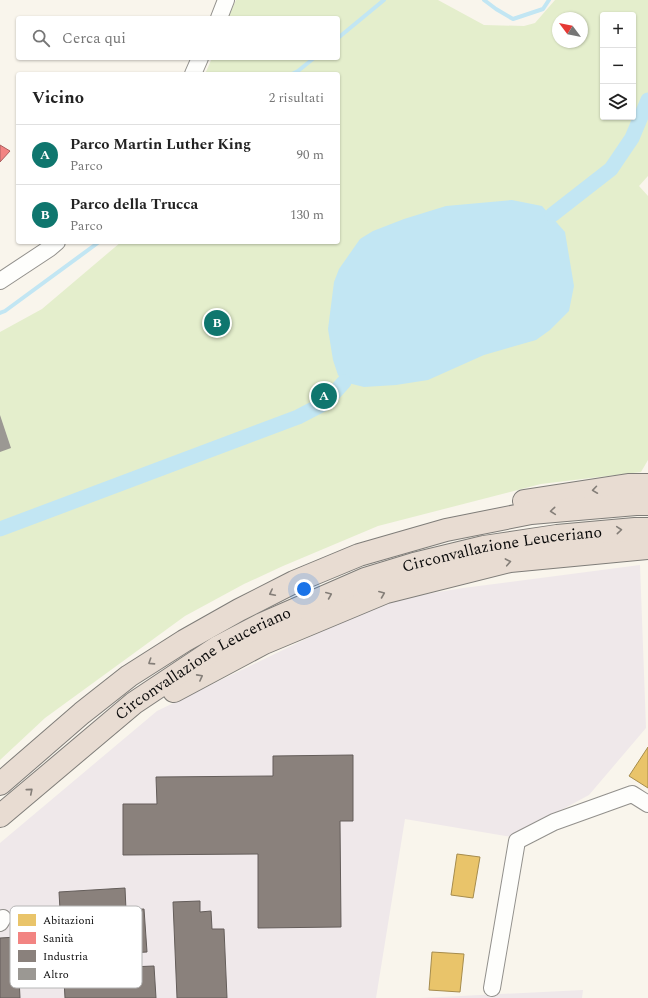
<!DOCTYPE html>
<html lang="it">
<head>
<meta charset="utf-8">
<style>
	:root { --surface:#fff; --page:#f6f6f6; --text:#222; --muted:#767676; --line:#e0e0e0; --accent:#0f766e }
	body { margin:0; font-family:Spectral,serif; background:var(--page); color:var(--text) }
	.controls { position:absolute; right:12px; top:12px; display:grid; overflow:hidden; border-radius:4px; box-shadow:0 1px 3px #0004 }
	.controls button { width:36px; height:36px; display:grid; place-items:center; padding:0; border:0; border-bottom:1px solid var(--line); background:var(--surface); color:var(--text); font:20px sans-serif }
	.compass { position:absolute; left:552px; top:12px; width:36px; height:36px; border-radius:50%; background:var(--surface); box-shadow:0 1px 3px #0004; rotate:302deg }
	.you { position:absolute; left:304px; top:589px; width:14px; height:14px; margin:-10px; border:3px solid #fff; border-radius:50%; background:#1a73e8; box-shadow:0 0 0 6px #1a73e833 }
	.badge { display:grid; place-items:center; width:26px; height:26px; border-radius:50%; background:var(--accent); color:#fff; font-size:13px; font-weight:700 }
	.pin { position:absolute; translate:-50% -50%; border:2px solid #fff; box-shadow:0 1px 4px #0006 }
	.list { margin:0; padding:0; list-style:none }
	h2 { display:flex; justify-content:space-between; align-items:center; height:52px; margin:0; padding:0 16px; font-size:17px }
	h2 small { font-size:13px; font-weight:400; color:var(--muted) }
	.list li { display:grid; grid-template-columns:26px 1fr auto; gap:12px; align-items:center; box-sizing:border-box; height:60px; padding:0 16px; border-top:1px solid var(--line) }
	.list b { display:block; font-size:15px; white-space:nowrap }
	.list p { margin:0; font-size:13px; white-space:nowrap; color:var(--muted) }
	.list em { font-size:13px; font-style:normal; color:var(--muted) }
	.icon { flex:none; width:22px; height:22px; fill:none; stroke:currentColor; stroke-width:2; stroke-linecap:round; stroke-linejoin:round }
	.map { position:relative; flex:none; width:648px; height:998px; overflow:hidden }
	.search { position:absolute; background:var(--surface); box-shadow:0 1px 3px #0004; left:16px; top:16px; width:324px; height:44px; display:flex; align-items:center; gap:10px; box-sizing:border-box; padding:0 14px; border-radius:4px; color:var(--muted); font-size:15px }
	.panel { position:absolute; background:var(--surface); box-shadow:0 1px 3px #0004; left:16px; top:72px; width:324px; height:172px; border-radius:4px }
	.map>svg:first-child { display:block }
	.industrial { fill:#efe8ea }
	.green { fill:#e4eecc; fill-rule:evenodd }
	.water { fill:#c2e6f3 }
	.homes { fill:#e9c46a; stroke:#a68c4d }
	.health { fill:#f28482; stroke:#ac5f5e }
	.industry { fill:#8a817c; stroke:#645d5a }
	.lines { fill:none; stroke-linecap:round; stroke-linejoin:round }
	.stream { stroke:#c2e6f3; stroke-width:4 }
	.canal { stroke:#c2e6f3; stroke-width:15 }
	.building { fill:#9b9893 }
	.minor-casing { stroke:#92908c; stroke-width:18 }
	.highway-casing { stroke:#7f7d79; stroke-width:24 }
	.minor { stroke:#fefefc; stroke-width:16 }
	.highway { stroke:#e8dcd2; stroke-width:22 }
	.oneway { stroke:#847e78 }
	.labels { text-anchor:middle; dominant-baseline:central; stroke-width:4; stroke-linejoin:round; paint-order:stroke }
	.street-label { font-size:16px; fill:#0a0a0a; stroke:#fff }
	.key { fill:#fff; stroke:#b6b6b6; stroke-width:1 }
	.key-label { font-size:11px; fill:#0a0a0a }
</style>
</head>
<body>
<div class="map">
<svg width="648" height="998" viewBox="0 0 648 998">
	<rect width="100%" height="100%" fill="#f9f5ec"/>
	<!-- industrial -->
	<path class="industrial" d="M 640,565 L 646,728 L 589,795 L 511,837 L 405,819 L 376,998 L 0,998 L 0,843 L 157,711 L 384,601 L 463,588 Z
		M 583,990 L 582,998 L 420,998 Z"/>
	<!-- green -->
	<path class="green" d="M 236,0 L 438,0 L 484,25 L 524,26 L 535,23 L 555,0 L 648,0 L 648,176 L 639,186 L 648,196 L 648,460 L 641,472 L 541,484 L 378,526 L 283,566 L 244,584 L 185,616 L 45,718 L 0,760 L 0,332 L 42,309 L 121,242 L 338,242 L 338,74 L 205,74 L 212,58 L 338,58 L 338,18 L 228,18 ZM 603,15 L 633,15 L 633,117 L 603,117 ZM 558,18 L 582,18 L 582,42 L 558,42 Z"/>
	<!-- water -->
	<path class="water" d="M 512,200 L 542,206 L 565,232 L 574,286 L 569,311 L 550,330 L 536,340 L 484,355 L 428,380 L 396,385 L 364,387 L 344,382 L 338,375 L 333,360 L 328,329 L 334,282 L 339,269 L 360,239 L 373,231 L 404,219 L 446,206 Z"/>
	<!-- homes -->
	<path class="homes" d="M 648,747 L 648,788 L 629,776 Z
		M 457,854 L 480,857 L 473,898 L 451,895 Z
		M 432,952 L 464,954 L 460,992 L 429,990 Z"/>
	<!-- health -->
	<path class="health" d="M 0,145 L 10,151 L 0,162 Z"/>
	<!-- industry -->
	<path class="industry" d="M 353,755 L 353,821 L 340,821 L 341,927 L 258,928 L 258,854 L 123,855 L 123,804 L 157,804 L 156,777 L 273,776 L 273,756 Z
		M 125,888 L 126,910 L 144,909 L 147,952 L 129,953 L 130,967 L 154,966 L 156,998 L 65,998 L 59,892 Z
		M 200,901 L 200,912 L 211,911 L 212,929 L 224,929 L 227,998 L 177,998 L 173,902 Z
		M 17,937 L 20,998 L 0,998 L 0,938 Z"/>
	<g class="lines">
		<!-- stream -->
		<path class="stream" d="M 484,0 L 496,9 L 513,19 L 543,9 L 549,0
			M 338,38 L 384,0
			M 292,74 L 298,71 L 314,58
			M 0,313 L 5,311 L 99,242"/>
		<!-- canal -->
		<path class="canal" d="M 552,215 L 611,169 L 632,138 L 648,100
			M 0,529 L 298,417 L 325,403 L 344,382"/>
	</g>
	<!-- building -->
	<path class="building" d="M 0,415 L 11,448 L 0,452 Z"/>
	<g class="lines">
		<defs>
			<path id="minor" d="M 219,18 L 226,0
				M 193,74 L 200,58
				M 0,281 L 50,248 L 57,242
				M 0,923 L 3,918
				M 492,988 L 517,841 L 554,822 L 632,794 L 648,804"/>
			<g id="highway">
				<path d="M 524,501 L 628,485 L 648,485"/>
				<path d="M 174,691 L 264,643 L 386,592 L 510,561 L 648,548"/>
				<path d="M 0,784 L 82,713 L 129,676 L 184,641 L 239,610 L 294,582 L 359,555 L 446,530 L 531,513 L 636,504 L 648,504"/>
				<path id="s1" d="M 0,816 L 134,703 L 218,647 L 262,624 L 365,579 L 414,564 L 484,547 L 557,536 L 635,529 L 648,529"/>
			</g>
		</defs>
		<!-- minor casing -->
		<use href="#minor" class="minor-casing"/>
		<!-- highway casing -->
		<use href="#highway" class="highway-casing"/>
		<!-- minor -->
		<use href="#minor" class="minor"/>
		<!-- highway -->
		<use href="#highway" class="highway"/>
	</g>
	<!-- one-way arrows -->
	<defs><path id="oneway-chevron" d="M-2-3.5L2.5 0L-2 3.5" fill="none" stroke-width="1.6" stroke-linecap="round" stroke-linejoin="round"/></defs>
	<g class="oneway">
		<use href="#oneway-chevron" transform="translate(595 490) rotate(172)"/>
		<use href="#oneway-chevron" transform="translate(553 511) rotate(175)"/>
		<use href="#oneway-chevron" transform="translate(619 530) rotate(-5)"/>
		<use href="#oneway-chevron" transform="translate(508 562) rotate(-11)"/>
		<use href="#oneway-chevron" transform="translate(272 593) rotate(153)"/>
		<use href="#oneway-chevron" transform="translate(382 594) rotate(-22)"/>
		<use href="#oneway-chevron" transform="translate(329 595) rotate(-23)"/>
		<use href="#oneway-chevron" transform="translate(151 662) rotate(147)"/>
		<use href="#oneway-chevron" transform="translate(200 677) rotate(-28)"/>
		<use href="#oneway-chevron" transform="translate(30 791) rotate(-40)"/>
	</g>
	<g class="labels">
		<!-- street labels -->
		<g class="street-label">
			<text stroke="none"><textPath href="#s1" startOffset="579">Circonvallazione Leuceriano</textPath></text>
			<text stroke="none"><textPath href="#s1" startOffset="255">Circonvallazione Leuceriano</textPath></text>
		</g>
	</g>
	<!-- legend -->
	<rect x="10" y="906" width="132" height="82" rx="6" class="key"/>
	<rect x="18" y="914" width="18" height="12" fill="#e9c46a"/>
	<rect x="18" y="932" width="18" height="12" fill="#f28482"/>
	<rect x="18" y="950" width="18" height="12" fill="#8a817c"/>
	<rect x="18" y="968" width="18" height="12" fill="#9b9893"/>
	<g class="key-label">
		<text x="43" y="924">Abitazioni</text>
		<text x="43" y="942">Sanità</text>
		<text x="43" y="960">Industria</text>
		<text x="43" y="978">Altro</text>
	</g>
</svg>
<div class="controls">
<button>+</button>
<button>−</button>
<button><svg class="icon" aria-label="layers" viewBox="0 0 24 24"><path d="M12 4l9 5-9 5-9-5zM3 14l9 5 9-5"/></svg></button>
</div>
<svg class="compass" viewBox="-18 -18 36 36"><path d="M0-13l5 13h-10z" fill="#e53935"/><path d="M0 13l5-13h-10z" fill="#767676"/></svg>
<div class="you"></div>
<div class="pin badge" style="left:324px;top:396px">A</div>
<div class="pin badge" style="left:217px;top:323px">B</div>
<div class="search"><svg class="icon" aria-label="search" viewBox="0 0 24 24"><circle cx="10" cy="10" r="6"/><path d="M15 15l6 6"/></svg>Cerca qui</div>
<section class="panel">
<h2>Vicino<small>2 risultati</small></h2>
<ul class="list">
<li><span class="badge">A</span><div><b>Parco Martin Luther King</b><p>Parco</p></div><em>90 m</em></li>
<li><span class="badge">B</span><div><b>Parco della Trucca</b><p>Parco</p></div><em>130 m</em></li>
</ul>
</section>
</div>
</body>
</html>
